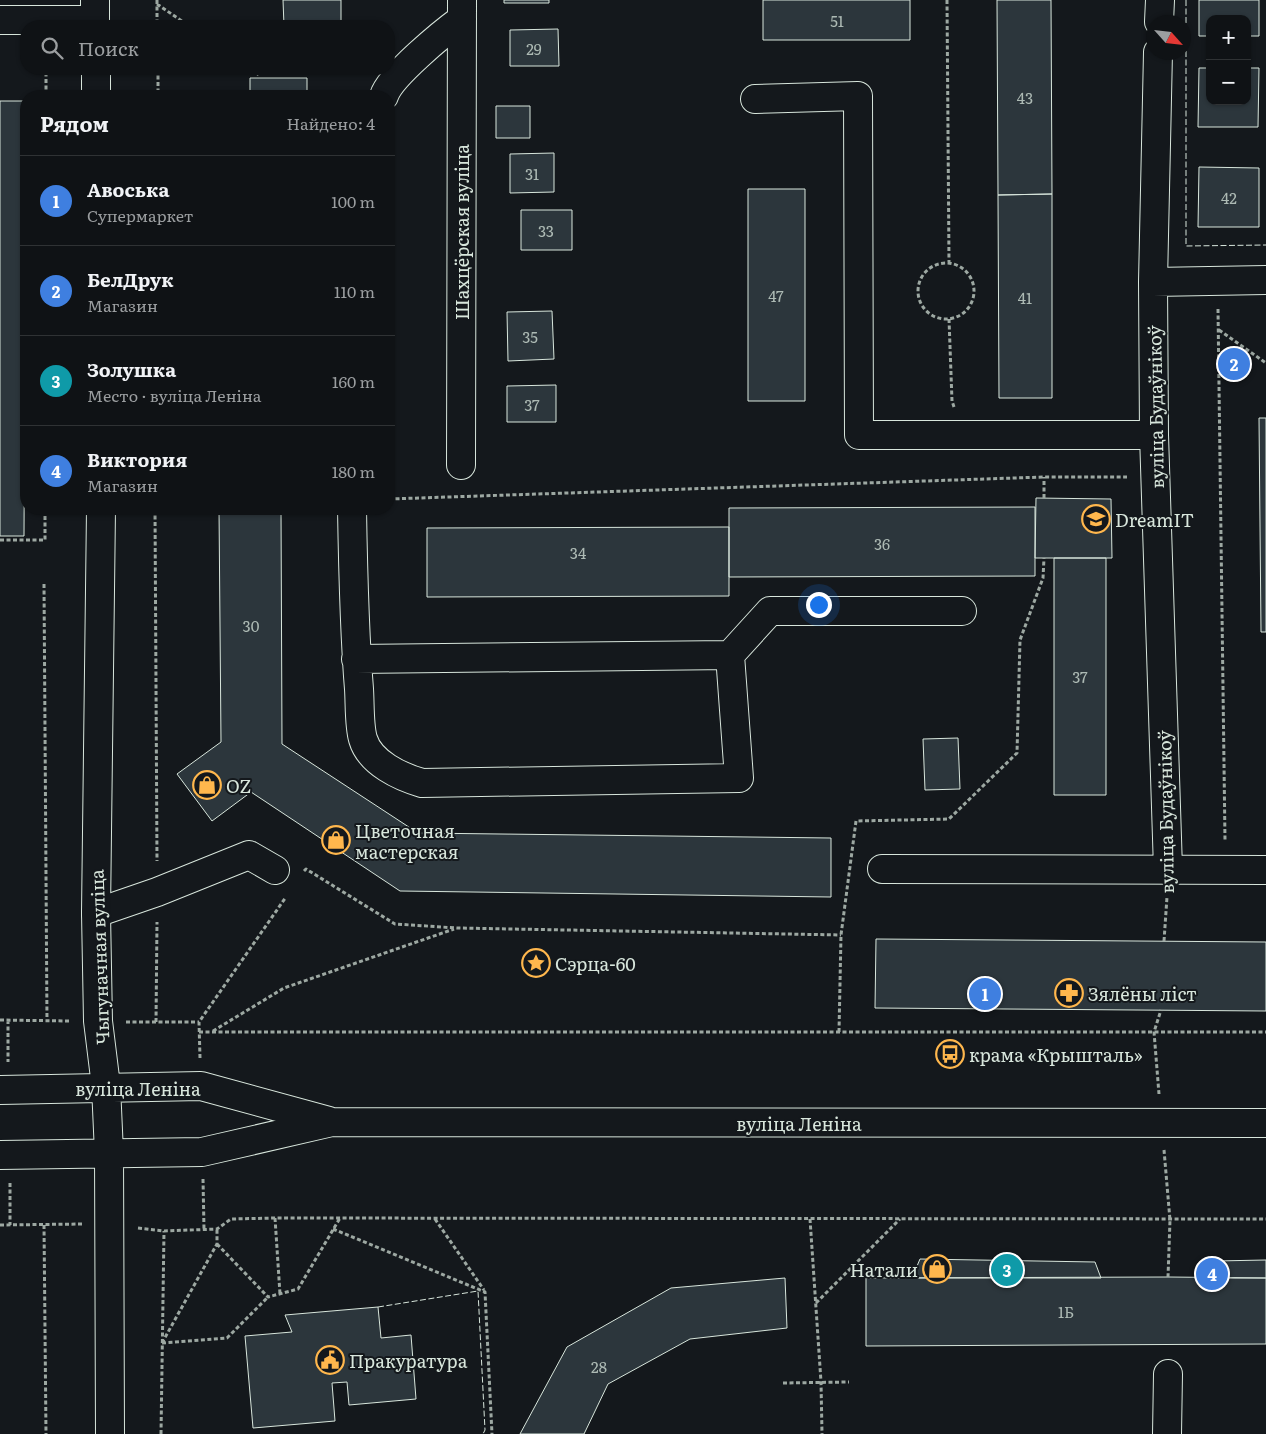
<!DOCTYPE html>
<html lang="ru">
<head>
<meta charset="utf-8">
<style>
	:root { --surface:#0f1215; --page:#181b1e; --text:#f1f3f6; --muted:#9b9ea0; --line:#2f3234; --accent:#7c3aed }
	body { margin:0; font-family:Literata,serif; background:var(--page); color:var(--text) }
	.controls { position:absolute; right:15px; top:15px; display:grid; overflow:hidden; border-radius:10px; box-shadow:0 1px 4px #0004 }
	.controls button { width:45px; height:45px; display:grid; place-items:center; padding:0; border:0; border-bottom:1px solid var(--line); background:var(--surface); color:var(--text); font:25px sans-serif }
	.compass { position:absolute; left:1146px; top:15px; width:45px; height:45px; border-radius:50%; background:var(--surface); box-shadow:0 1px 4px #0004; rotate:117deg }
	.you { position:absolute; left:818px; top:604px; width:18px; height:18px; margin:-12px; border:4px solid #fff; border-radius:50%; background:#1a73e8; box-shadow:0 0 0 8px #1a73e833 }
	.badge { display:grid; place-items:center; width:32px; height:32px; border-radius:50%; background:var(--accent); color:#fff; font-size:16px; font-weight:700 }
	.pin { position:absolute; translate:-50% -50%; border:2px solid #fff; box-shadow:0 1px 5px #0006 }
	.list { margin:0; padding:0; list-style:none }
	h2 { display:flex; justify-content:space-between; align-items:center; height:65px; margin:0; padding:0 20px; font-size:21px }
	h2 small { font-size:16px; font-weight:400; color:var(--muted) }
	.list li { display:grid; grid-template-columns:32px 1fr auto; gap:15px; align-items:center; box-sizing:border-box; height:90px; padding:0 20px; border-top:1px solid var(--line) }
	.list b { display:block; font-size:19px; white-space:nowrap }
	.list p { margin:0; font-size:16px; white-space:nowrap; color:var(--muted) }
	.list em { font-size:16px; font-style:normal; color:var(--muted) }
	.icon { flex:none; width:28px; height:28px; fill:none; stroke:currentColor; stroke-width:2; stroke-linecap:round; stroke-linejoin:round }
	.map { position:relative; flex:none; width:1266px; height:1434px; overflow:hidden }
	.search { position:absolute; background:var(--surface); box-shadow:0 1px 4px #0004; left:20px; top:20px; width:375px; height:55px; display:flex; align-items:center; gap:12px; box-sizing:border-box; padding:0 18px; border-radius:20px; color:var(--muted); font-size:19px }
	.panel { position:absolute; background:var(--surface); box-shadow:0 1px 4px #0004; left:20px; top:90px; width:375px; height:425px; border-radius:20px }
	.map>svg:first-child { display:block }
	.building { fill:#2c363c; stroke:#d8e6dc }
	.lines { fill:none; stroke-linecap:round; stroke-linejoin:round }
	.minor-casing { stroke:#d8e6dc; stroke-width:30 }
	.major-casing { stroke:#d8e6dc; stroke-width:30 }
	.path { stroke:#9da8a2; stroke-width:3; stroke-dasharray:4 2.5; stroke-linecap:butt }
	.minor { stroke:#14181c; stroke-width:28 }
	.major { stroke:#14181c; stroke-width:28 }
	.fence { stroke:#d8e6dc; stroke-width:1; stroke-dasharray:6 2.5; stroke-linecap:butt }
	.labels { text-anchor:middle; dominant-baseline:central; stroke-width:4; stroke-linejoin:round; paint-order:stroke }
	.number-label { font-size:15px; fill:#adbab4 }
	.street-label { font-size:18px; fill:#d8e6dc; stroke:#14181c }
	.poi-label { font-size:18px; fill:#d8e6dc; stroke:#14181c; text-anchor:start }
</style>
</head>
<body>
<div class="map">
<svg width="1266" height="1434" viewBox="0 0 1266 1434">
	<rect width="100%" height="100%" fill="#14181c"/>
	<!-- building -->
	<path class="building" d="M 283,0 L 341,0 L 341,26 L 284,26 Z
		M 504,0 L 549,0 L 549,3 L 504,3 Z
		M 763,0 L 910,0 L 910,40 L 763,40 Z
		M 997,0 L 1051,0 L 1052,194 L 998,195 Z
		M 1199,0 L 1259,0 L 1259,36 L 1247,36 L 1247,19 L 1210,19 L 1210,36 L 1199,36 Z
		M 558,29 L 559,66 L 510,66 L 510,30 Z
		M 1199,68 L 1210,68 L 1210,101 L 1247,101 L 1247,68 L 1259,68 L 1258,127 L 1198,127 Z
		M 250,78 L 307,78 L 307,96 L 250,96 Z
		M 0,101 L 26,101 L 24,536 L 0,536 Z
		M 496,106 L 530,106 L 530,138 L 496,138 Z
		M 554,153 L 554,192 L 510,193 L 510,154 Z
		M 1199,167 L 1259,168 L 1259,227 L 1198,227 Z
		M 748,189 L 805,189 L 805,401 L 748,401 Z
		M 1052,194 L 1052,398 L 999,398 L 998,195 Z
		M 521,210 L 572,210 L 572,250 L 521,250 Z
		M 552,311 L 554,359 L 508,361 L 507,312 Z
		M 1228,354 L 1241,355 L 1240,374 L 1227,374 Z
		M 556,385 L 556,422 L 507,422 L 507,386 Z
		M 1259,418 L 1266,418 L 1266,632 L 1261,632 Z
		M 1036,498 L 1111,499 L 1112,558 L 1035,558 Z
		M 1035,507 L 1035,576 L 729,577 L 729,508 Z
		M 219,509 L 281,509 L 282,744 L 418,833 L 831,838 L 831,897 L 400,891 L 251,792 L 212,821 L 177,774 L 221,742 Z
		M 729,527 L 729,596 L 427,597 L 427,528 Z
		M 1054,558 L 1106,558 L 1106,795 L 1054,795 Z
		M 958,738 L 960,789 L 925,790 L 923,739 Z
		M 876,939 L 1266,942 L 1266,1011 L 875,1008 Z
		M 920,1259 L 1095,1262 L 1101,1278 L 912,1278 Z
		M 1266,1260 L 1266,1278 L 1206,1278 L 1215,1261 Z
		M 1168,1277 L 1266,1278 L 1266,1344 L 866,1346 L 866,1278 Z
		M 785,1278 L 787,1328 L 690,1339 L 608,1384 L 584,1434 L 520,1434 L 567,1347 L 671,1288 Z
		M 378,1307 L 381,1338 L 411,1335 L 416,1399 L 349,1405 L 347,1382 L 332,1383 L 335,1421 L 253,1428 L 245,1336 L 292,1332 L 285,1315 Z"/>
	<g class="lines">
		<defs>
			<path id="minor" d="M 0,20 L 95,20
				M 1159,22 L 1160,0
				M 1158,52 L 1153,282 L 1154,435 L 1168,869
				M 384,96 C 390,76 444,32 462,19
				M 755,99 L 858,96 L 859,435 L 1154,435
				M 1153,282 L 1266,280
				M 461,465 L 462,0
				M 352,509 C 353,569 354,629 359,689 C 360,703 359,726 363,739 C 370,763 401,777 422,783 L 739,778 L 730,655 L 356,659
				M 730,655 L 770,611 L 962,611
				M 882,869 L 1266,870
				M 96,913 L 157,892 L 249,855 L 275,870
				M 1167,1434 L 1168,1374"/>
			<path id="major" d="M 95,0 L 95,26
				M 96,69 L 96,96
				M 101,509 L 96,913 L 98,1021 L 106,1086 L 109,1153 L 110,1434
				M 0,1090 L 201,1086 L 329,1121
				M 0,1155 L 202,1152 L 332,1122 L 1266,1123"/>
		</defs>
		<!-- minor casing -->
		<use href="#minor" class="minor-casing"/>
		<!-- major casing -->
		<use href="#major" class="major-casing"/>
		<!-- path -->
		<path class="path" d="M 157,0 L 157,26
			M 947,0 L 949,262
			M 157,4 L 189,26
			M 158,69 L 158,96
			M 250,69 L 259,75
			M 46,96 L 46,69
			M918 291a28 28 0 1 1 56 0a28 28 0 1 1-56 0Z
			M 1218,309 L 1225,840
			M 949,319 L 952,401 L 954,407
			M 1219,330 L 1266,363
			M 1044,498 L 1044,477
			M 389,499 L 1044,477 L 1127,477
			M 155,509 L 157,861
			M 0,540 L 45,540 L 45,509
			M 44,584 L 47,1021
			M 304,871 L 306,869 L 395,924 L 457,928 L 841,935
			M 1164,941 L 1167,897
			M 0,1020 L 69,1021
			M 8,1020 L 8,1062
			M 126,1022 L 199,1022
			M 156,1022 L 157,922
			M 213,1031 L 284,988 L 454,929
			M 199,1032 L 1266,1032
			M 839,1032 L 841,935 L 856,821 L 949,819 L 1017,753 L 1020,640 L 1043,578 L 1044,558
			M 200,1058 L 199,1022 L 286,897
			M 1159,1094 L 1154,1032 L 1161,1010
			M 1164,1150 L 1170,1220 L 1168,1277
			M 203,1179 L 204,1229
			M 10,1183 L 10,1225
			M 275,1218 L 280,1294
			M 435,1219 L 484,1290
			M 810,1219 L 821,1382 L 822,1434
			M 0,1225 L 82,1224
			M 44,1225 L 46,1434
			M 138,1228 L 164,1231 L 217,1229 L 231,1219 L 275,1218 L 1266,1219
			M 333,1229 L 485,1292 L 492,1434
			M 217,1244 L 268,1297 L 298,1289 L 340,1218
			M 816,1303 L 900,1219
			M 162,1343 L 217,1244 L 217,1229
			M 162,1343 L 227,1338 L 268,1297
			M 783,1383 L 849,1382
			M 161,1434 L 164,1231"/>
		<!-- minor -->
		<use href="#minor" class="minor"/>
		<!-- major -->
		<use href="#major" class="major"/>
		<!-- fence -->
		<path class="fence" d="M 1186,0 L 1186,246 L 1266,245
			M 378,1307 L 478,1291 L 485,1430 L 483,1434"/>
	</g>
	<!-- icons -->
	<defs>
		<symbol id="school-ring" viewBox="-11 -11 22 22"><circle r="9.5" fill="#14181c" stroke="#ffb74d" stroke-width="1.5"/><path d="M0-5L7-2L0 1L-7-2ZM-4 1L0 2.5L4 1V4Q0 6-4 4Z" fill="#ffb74d"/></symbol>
		<symbol id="shop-ring" viewBox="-11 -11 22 22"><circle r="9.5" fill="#14181c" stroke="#ffb74d" stroke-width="1.5"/><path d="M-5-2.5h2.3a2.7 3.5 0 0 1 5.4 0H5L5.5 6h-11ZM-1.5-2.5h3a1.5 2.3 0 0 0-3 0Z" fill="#ffb74d"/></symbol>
		<symbol id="sight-ring" viewBox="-11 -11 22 22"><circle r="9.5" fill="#14181c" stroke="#ffb74d" stroke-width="1.5"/><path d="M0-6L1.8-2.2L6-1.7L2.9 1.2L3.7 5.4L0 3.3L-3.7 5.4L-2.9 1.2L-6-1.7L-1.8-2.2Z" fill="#ffb74d"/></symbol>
		<symbol id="pharmacy-ring" viewBox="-11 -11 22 22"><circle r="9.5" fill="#14181c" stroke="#ffb74d" stroke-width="1.5"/><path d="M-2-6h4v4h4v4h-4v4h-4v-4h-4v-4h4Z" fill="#ffb74d"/></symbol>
		<symbol id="bus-ring" viewBox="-11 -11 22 22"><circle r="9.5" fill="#14181c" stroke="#ffb74d" stroke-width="1.5"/><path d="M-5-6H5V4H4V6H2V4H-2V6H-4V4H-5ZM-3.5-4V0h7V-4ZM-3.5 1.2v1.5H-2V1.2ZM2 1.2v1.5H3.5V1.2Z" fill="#ffb74d"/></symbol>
		<symbol id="civic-ring" viewBox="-11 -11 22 22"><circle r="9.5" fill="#14181c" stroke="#ffb74d" stroke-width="1.5"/><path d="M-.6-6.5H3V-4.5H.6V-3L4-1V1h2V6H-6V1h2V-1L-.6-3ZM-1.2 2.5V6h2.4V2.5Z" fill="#ffb74d"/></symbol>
	</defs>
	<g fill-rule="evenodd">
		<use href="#school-ring" x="1080" y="503" width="32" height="32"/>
		<use href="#shop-ring" x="191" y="769" width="32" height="32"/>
		<use href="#shop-ring" x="320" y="824" width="32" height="32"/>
		<use href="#sight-ring" x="520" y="947" width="32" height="32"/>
		<use href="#pharmacy-ring" x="1053" y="977" width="32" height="32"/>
		<use href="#bus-ring" x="934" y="1038" width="32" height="32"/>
		<use href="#shop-ring" x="921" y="1253" width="32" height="32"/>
		<use href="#civic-ring" x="314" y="1344" width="32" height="32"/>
	</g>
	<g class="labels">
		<!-- number labels -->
		<g class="number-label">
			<text x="837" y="20">51</text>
			<text x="534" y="48">29</text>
			<text x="1025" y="97">43</text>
			<text x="532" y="173">31</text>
			<text x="1229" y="197">42</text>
			<text x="546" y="230">33</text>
			<text x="776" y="295">47</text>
			<text x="1025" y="297">41</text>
			<text x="530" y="336">35</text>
			<text x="532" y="404">37</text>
			<text x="882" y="543">36</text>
			<text x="578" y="552">34</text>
			<text x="251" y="625">30</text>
			<text x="1080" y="676">37</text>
			<text x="1066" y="1311">1Б</text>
			<text x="599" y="1366">28</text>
		</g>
		<!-- street labels -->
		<g class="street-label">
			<text transform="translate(461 232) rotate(-90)">Шахцёрская вуліца</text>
			<text transform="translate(1155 407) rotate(-91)">вуліца Будаўнікоў</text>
			<text transform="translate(1165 812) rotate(-91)">вуліца Будаўнікоў</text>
			<text transform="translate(99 957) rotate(-92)">Чыгуначная вуліца</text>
			<text x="138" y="1088">вуліца Леніна</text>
			<text x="799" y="1123">вуліца Леніна</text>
		</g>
		<!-- poi labels -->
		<g class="poi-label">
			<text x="1115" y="519">DreamIT</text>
			<text x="226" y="785">OZ</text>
			<text x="355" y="830">Цветочная<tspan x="355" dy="21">мастерская</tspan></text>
			<text x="555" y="963">Сэрца-60</text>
			<text x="1088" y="993">Зялёны ліст</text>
			<text x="969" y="1054">крама «Крышталь»</text>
			<text x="918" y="1269" text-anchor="end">Натали</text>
			<text x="349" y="1360">Пракуратура</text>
		</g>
	</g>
</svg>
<div class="controls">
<button>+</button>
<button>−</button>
</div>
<svg class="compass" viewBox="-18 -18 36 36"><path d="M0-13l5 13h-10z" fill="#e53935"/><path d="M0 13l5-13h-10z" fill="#9b9ea0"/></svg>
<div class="you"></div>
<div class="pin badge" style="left:985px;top:994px;background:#3f7fe0">1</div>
<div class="pin badge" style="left:1234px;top:364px;background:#3f7fe0">2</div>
<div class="pin badge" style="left:1007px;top:1270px;background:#0f9aa8">3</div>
<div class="pin badge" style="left:1212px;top:1274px;background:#3f7fe0">4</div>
<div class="search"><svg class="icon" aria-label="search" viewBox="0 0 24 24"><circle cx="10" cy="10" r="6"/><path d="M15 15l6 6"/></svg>Поиск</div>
<section class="panel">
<h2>Рядом<small>Найдено: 4</small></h2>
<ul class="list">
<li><span class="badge" style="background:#3f7fe0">1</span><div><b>Авоська</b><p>Супермаркет</p></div><em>100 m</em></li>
<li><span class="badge" style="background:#3f7fe0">2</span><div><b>БелДрук</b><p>Магазин</p></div><em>110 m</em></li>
<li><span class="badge" style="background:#0f9aa8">3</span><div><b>Золушка</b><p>Место · вуліца Леніна</p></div><em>160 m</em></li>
<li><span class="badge" style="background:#3f7fe0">4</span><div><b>Виктория</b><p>Магазин</p></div><em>180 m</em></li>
</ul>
</section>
</div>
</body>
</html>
